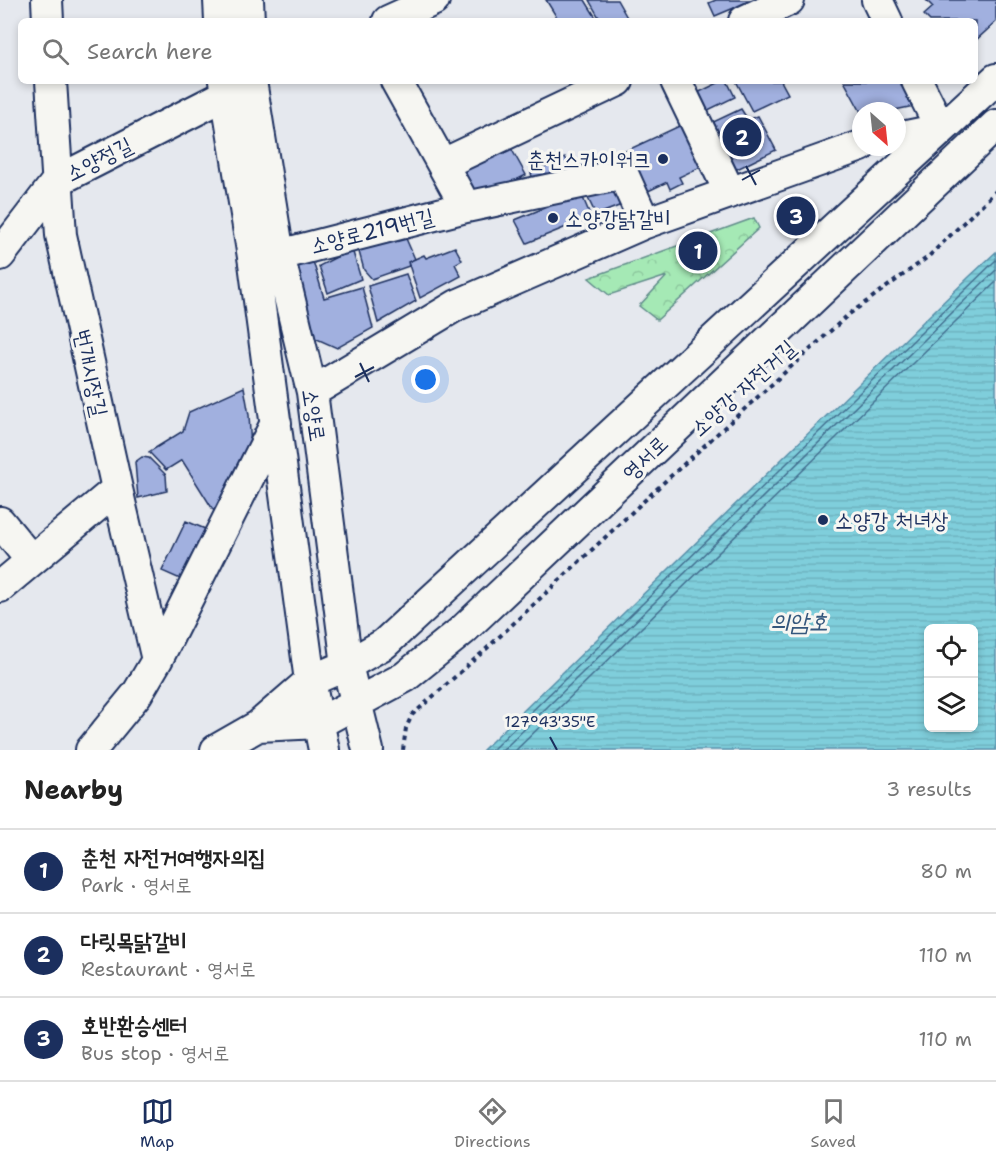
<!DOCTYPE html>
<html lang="en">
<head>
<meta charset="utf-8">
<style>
	:root { --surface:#fff; --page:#f2f2f2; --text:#222; --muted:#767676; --line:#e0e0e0; --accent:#1b2f5e }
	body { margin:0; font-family:"Shantell Sans","Poor Story",sans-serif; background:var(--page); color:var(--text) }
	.controls { position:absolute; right:18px; bottom:18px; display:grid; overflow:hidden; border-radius:9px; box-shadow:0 3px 9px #0003 }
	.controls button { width:54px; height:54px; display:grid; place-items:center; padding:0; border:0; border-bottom:2px solid var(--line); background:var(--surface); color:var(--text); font:30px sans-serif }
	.compass { position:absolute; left:852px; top:102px; width:54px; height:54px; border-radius:50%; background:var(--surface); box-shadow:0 3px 9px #0003; rotate:153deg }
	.you { position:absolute; left:426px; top:380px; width:21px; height:21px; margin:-15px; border:4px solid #fff; border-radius:50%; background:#1a73e8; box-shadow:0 0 0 9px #1a73e833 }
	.badge { display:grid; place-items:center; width:39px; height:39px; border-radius:50%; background:var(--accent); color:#fff; font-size:20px; font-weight:700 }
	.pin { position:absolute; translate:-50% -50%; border:3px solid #fff; box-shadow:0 2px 6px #0006 }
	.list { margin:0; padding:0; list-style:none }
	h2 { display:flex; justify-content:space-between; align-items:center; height:78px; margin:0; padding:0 24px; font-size:26px }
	h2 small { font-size:20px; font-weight:400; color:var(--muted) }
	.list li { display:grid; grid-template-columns:39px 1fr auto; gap:18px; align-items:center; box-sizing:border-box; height:84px; padding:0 24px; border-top:2px solid var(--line) }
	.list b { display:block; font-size:22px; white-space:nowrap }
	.list p { margin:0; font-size:20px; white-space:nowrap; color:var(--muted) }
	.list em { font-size:20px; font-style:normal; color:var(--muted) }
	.icon { flex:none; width:33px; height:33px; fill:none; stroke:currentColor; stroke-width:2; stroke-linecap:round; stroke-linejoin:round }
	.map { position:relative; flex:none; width:996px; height:750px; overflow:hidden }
	.search { position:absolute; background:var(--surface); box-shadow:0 3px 9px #0003; left:18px; right:18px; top:18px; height:66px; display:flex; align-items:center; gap:15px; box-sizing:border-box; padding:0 21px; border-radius:9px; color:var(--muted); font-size:22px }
	.sheet { height:330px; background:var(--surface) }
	nav { display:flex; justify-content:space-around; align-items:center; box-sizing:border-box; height:84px; border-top:2px solid var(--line); background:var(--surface); font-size:16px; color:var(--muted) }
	nav a { display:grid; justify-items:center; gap:3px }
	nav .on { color:var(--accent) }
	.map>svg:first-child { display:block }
	.park { fill:url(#park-crowns); stroke:#608c8a; stroke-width:1.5 }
	.water { fill:url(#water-rules); stroke:#578ea9; stroke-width:1.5; fill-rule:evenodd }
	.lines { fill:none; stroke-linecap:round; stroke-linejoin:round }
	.shore { stroke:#436f90; stroke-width:1.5 }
	.building { fill:#a1b0df; stroke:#1b2f5e; stroke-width:1.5 }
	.minor-casing { stroke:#1b2f5e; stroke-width:34 }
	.path { stroke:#1b2f5e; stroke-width:4; stroke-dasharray:4.5 4.5; stroke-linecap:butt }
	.minor { stroke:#f6f6f2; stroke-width:30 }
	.ticks { fill:none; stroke:#1b2f5e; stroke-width:2 }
	.poi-dot { fill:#1b2f5e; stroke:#f6f6f2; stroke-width:2 }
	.labels { text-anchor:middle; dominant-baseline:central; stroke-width:6; stroke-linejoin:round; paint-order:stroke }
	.street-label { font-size:22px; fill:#1b2f5e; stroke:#f6f6f2 }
	.poi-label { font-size:22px; fill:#1b2f5e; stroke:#f6f6f2; text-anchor:start }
	.water-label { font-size:24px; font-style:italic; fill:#34577d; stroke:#f6f6f2 }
	.ticks-label { font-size:15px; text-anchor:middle; fill:#1b2f5e; stroke:#f6f6f2; stroke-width:6; stroke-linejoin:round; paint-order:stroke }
</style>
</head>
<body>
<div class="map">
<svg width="996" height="750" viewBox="0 0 996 750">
	<defs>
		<pattern id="park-crowns" width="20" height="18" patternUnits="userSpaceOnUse" patternTransform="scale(1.5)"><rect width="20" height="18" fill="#a5e9b5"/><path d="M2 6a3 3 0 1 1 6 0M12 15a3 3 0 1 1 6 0" fill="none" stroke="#8dc89e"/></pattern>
		<pattern id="water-rules" width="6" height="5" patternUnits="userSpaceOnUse" patternTransform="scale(1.5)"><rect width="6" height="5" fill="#7fcedb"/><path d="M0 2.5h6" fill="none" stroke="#6db1be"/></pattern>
	</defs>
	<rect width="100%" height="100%" fill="#e5e8ee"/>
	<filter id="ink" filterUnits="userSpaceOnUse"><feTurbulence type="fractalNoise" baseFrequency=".0167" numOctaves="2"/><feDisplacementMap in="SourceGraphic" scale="12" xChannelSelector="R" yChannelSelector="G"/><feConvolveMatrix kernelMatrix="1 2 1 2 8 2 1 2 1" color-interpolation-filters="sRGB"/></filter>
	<g filter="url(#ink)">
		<!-- park -->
		<path class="park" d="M 754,218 L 759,228 L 657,320 L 639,306 L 667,276 L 609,295 L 589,278 Z"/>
		<!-- water -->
		<path class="water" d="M 996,252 L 996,750 L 483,750 L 969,277 ZM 928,628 L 974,628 L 974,728 L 928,728 Z"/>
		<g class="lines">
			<!-- shore -->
			<path class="shore" d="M 492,750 L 996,260
				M 503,750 L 996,270
				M 516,750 L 996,282"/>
		</g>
		<!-- building -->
		<path class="building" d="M 546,0 L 585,0 L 598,21 L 559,21 Z
			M 589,0 L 617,0 L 629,21 L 601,21 Z
			M 716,0 L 769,0 L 738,14 L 734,8 L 715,16 L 709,3 Z
			M 926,0 L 996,0 L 996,22 L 975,41 L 975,21 L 930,21 L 924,15 L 933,7 Z
			M 722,81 L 727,81 L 735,97 L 702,113 L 693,95 Z
			M 736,81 L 781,81 L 788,94 L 752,111 Z
			M 844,81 L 907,81 L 919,105 L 890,111 L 861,112 Z
			M 741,109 L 748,120 L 758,116 L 776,150 L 733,171 L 709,124 Z
			M 688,122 L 709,163 L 679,177 L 682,183 L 670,189 L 667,182 L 644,193 L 624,168 L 617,155 Z
			M 507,141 L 526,175 L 471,203 L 454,173 Z
			M 565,157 L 577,179 L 535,189 L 531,173 Z
			M 615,183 L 624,204 L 596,215 L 586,194 Z
			M 581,193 L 591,217 L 527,243 L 515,220 Z
			M 404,234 L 415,259 L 408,262 L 409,266 L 372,279 L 364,270 L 358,248 Z
			M 455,247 L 462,260 L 455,264 L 461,276 L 420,298 L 408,262 L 424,255 L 426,258 Z
			M 352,249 L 361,279 L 328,293 L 319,266 Z
			M 313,261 L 324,298 L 362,287 L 373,328 L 337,348 L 308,335 L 291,266 Z
			M 406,274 L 416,301 L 378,323 L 368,286 Z
			M 244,387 L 249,415 L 251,449 L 217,516 L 182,460 L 166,470 L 149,452 L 183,431 L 189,412 Z
			M 142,457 L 149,458 L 166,475 L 167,491 L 138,498 L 135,462 Z
			M 186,521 L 210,531 L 187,582 L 162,571 Z"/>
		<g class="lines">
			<defs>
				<path id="minor" d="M 47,0 L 48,21
					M 219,0 L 220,21
					M 248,0 L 249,21
					M 877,0 L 887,21
					M 388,21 L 434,0
					M 744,21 L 789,0
					M 51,81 L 61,235 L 117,489 L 157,660
					M 224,81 L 254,263 L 310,681 L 324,750
					M 251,81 L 279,255 L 312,392 L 347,665 L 368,750
					M 396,81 L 466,207
					M 676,81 L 730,193
					M 897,138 L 941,129 L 917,81
					M 443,164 L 618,81
					M 0,255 L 57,181 L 241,87
					M 279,255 L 466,207 L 623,174 L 645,223
					M 312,392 L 457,305 L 645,223 L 861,146
					M 0,522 L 31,560
					M 0,587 L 117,489
					M 258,726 L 319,723 L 405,677 L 463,630 L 996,125
					M 91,750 L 137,694 L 157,660 L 276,423
					M 216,750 L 258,726 L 310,681 L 347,665 L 384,644 L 996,79"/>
			</defs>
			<!-- minor casing -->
			<use href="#minor" class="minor-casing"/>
			<!-- path -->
			<path class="path" d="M 403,750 L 406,728 L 412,715 L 483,652 L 662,484 L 848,315 L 928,257 L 996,191"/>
			<!-- minor -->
			<use href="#minor" class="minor"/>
		</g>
	</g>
	<!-- ticks -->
	<path class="ticks" d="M 746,166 L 756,185M 742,180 L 760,170M 360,363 L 369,382M 355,377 L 374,367M 550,737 L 557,750"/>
	<!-- markers -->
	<g class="poi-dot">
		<circle cx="663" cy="159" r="6"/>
		<circle cx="553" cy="218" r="6"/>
		<circle cx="823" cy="520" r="6"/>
	</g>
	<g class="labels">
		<!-- street labels -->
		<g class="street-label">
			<text transform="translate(99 159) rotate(-27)">소양정길</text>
			<text transform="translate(372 231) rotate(-14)">소양로219번길</text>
			<text transform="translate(91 373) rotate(78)">번개시장길</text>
			<text transform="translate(743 388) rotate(-42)">소양강 자전거길</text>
			<text transform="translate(314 415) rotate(81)">소양로</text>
			<text transform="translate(645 458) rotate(-44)">영서로</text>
		</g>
		<!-- poi labels -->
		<g class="poi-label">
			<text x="651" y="159" text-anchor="end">춘천스카이워크</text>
			<text x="565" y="218">소양강닭갈비</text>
			<text x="835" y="520">소양강 처녀상</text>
		</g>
		<!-- water labels -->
		<g class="water-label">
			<text x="799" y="622">의암호</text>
		</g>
	</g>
	<g class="ticks-label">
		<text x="550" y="727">127°43'35"E</text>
	</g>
</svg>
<div class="controls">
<button><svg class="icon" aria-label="locate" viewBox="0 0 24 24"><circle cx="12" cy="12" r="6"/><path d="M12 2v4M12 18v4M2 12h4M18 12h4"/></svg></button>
<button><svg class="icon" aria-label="layers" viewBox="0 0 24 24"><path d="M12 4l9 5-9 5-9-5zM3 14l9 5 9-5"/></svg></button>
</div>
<svg class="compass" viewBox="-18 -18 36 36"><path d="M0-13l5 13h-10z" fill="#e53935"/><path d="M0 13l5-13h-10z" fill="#767676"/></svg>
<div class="you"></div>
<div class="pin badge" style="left:698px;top:251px">1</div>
<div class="pin badge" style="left:742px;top:137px">2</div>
<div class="pin badge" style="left:796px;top:216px">3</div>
<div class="search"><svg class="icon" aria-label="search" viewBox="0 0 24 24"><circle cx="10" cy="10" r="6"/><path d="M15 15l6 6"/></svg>Search here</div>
</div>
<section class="sheet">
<h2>Nearby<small>3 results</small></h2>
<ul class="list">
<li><span class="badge">1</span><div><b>춘천 자전거여행자의집</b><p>Park · 영서로</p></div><em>80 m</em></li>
<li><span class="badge">2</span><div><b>다릿목닭갈비</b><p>Restaurant · 영서로</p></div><em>110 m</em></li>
<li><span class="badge">3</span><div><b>호반환승센터</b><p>Bus stop · 영서로</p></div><em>110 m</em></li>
</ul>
</section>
<nav>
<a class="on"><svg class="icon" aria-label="map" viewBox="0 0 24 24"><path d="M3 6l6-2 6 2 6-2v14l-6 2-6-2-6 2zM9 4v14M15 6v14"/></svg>Map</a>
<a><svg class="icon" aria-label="directions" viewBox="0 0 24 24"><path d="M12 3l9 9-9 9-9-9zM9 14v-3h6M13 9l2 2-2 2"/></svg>Directions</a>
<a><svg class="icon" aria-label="saved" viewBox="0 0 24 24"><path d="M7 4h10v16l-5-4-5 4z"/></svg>Saved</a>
</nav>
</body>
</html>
